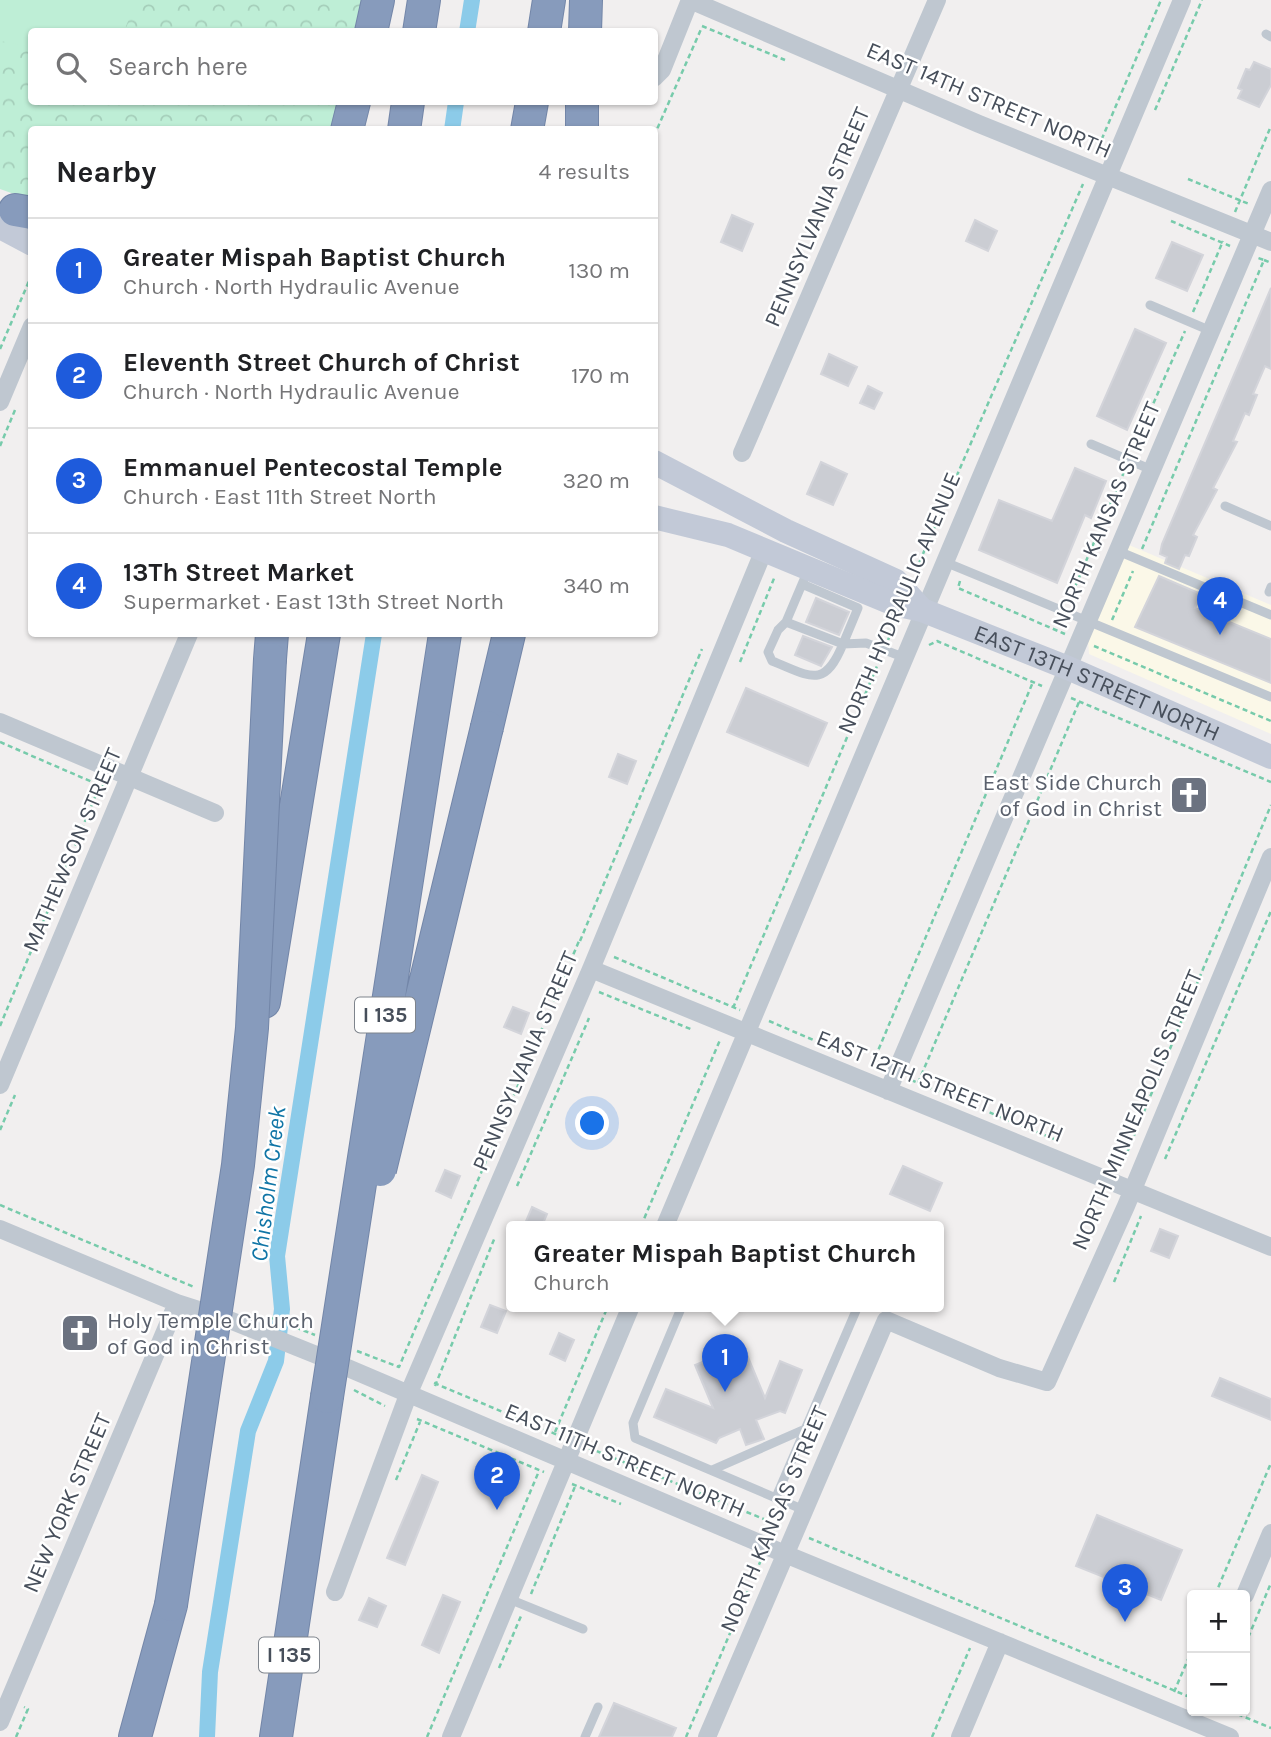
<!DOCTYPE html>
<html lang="en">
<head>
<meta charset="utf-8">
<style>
	:root { --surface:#fff; --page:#f6f6f6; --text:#202124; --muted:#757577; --line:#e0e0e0; --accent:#1e5bdc }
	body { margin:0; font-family:Karla,sans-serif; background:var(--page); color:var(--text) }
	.controls { position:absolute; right:21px; bottom:21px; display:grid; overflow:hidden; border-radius:7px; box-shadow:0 2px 5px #0004 }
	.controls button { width:63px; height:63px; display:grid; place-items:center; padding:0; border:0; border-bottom:2px solid var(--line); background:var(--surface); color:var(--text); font:35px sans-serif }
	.you { position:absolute; left:593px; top:1124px; width:24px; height:24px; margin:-18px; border:5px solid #fff; border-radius:50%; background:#1a73e8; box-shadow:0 0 0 10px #1a73e833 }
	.badge { display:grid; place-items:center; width:46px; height:46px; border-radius:50%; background:var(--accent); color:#fff; font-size:23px; font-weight:700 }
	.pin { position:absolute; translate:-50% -58px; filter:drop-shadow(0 2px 4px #0008) }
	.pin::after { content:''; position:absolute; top:37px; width:24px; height:21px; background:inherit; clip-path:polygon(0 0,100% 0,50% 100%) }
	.popup { position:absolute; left:506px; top:1221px; width:438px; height:91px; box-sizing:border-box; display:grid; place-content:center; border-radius:7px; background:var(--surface); filter:drop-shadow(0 2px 5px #0005); font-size:23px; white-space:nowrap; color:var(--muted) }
	.popup b { font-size:26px; color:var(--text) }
	.popup::after { content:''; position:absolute; left:50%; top:100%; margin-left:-14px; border:14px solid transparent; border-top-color:var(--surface) }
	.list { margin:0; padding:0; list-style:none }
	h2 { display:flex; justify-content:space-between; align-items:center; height:91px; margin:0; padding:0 28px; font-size:30px }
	h2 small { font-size:23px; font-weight:400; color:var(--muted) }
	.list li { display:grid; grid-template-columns:46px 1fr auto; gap:21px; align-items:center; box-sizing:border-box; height:105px; padding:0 28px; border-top:2px solid var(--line) }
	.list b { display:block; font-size:26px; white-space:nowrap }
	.list p { margin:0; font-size:23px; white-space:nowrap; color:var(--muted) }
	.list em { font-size:23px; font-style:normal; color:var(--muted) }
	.icon { flex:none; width:38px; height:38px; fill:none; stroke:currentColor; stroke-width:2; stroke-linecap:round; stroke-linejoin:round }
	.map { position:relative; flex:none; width:1271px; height:1737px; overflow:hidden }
	.search { position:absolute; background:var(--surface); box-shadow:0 2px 5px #0004; left:28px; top:28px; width:630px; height:77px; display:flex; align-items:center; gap:18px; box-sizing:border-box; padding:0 24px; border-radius:7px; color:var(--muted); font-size:26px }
	.panel { position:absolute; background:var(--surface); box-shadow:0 2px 5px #0004; left:28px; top:126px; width:630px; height:511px; border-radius:7px }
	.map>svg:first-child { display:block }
	.commercial { fill:#fbf8e8 }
	.park { fill:url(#park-crowns) }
	.pitch { fill:#beeed6 }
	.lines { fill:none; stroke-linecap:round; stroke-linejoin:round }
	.canal { stroke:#8ccbe9; stroke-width:16 }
	.building { fill:#cbcdd3; stroke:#d3d4da; stroke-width:2 }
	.highway-casing { stroke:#7386a8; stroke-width:34 }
	.path { stroke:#77cbab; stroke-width:2.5; stroke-dasharray:5 3.5; stroke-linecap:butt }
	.lane { stroke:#bfc7d0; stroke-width:9 }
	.street { stroke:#bfc7d0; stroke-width:18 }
	.secondary { stroke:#c2c9d7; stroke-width:24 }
	.highway { stroke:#879bbc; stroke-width:32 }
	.highway-bridge-casing { stroke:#7386a8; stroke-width:34; stroke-linecap:butt }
	.highway-bridge { stroke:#879bbc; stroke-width:32 }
	.labels { text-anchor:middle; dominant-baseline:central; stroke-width:5; stroke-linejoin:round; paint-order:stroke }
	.shield { fill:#fff; stroke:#7e848c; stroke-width:2 }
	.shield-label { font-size:21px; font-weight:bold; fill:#474f5b }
	.street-label { font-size:23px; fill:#474f5b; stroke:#fff }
	.worship-label { font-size:23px; fill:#5b616d; stroke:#fff; text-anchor:end }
	.water-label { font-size:24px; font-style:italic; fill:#1075a6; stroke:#fff }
</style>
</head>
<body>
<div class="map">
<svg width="1271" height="1737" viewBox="0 0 1271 1737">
	<defs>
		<pattern id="park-crowns" width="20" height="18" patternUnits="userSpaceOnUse" patternTransform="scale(1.75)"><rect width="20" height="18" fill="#beeed6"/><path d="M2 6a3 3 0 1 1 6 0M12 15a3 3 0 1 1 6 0" fill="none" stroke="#a5ceba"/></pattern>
	</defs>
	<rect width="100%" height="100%" fill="#f1efef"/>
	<!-- commercial -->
	<path class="commercial" d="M 1129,545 L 1271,605 L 1271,734 L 1089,654 L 1088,640 Z"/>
	<!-- park -->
	<path class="park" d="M 0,0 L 369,0 L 361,31 L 32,32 L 32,102 L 344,102 L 337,129 L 32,130 L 31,200 L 0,189 Z"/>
	<!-- pitch -->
	<path class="pitch" d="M 0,0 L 137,0 L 124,31 L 32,32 L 31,47 L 0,41 Z"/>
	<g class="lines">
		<!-- canal -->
		<path class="canal" d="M 467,32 L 472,0
			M 452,130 L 456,102
			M 207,1737 L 210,1672 L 248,1431 L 276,1361 L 282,1309 L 277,1256 L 374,634"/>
	</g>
	<!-- building -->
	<path class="building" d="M 1254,62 L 1271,69 L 1271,85 L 1259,107 L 1238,98 L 1242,90 L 1238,88 L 1246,69 L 1250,70 Z
		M 732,215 L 753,224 L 742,251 L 721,242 Z
		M 975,220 L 997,231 L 988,251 L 966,241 Z
		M 1172,242 L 1203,255 L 1187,291 L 1156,278 Z
		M 1271,288 L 1271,369 L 1265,366 L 1253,394 L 1257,395 L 1249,415 L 1245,413 L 1233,441 L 1237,442 L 1213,488 L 1217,490 L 1193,535 L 1197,537 L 1189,556 L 1185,555 L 1179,569 L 1165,563 L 1167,557 L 1160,554 L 1162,544 Z
		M 1135,329 L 1166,343 L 1127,430 L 1097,416 Z
		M 829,354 L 857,367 L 848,386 L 821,374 Z
		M 868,386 L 882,393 L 874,409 L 860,403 Z
		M 821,462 L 847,474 L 833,505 L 807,494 Z
		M 1075,468 L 1106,481 L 1091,518 L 1085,515 L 1057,583 L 979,550 L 999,500 L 1052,521 Z
		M 1159,576 L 1201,594 L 1195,608 L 1271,639 L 1271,683 L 1135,627 Z
		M 816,598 L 849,612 L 839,635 L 806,622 Z
		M 803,636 L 832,647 L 821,666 L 795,655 Z
		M 746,688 L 827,723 L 808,766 L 727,732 Z
		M 618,754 L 636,761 L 627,784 L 609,777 Z
		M 513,1007 L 529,1013 L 521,1034 L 504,1027 Z
		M 903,1166 L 942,1183 L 930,1211 L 890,1194 Z
		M 445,1170 L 460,1176 L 451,1198 L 436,1191 Z
		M 532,1207 L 547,1214 L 542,1226 L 524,1226 Z
		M 1160,1229 L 1178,1236 L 1169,1258 L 1151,1251 Z
		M 490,1305 L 506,1311 L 497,1333 L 481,1327 Z
		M 559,1333 L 574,1340 L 565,1361 L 550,1354 Z
		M 743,1345 L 765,1398 L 780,1361 L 802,1370 L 785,1413 L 780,1411 L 756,1420 L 764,1439 L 746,1445 L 740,1429 L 719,1438 L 716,1443 L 654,1417 L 666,1389 L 713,1408 L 695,1365 Z
		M 1220,1378 L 1271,1399 L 1271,1420 L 1212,1396 Z
		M 422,1475 L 438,1482 L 405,1565 L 387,1558 Z
		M 1097,1515 L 1182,1550 L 1161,1600 L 1076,1566 Z
		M 443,1595 L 460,1602 L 439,1653 L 422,1645 Z
		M 369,1598 L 386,1606 L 377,1627 L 359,1620 Z
		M 614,1703 L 676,1728 L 672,1737 L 599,1737 Z"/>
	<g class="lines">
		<defs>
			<path id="highway" d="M 371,32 L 378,0
				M 419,32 L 424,0
				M 544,32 L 549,0
				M 585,32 L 586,0
				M 347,130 L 354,102
				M 404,130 L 408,102
				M 527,130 L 532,102
				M 582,130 L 582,102
				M 15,210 L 32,213
				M 270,659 L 272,634
				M 487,727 L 509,634
				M 264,1002 L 324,634
				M 135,1737 L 171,1605
				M 276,1737 L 327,1397"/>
		</defs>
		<!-- highway casing -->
		<use href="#highway" class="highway-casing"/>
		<!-- path -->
		<path class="path" d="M 702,26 L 785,60
			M 1155,110 L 1202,0
			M 654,136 L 702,27
			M 1095,155 L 1161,0
			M 1188,179 L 1249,204
			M 1235,212 L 1271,126
			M 1171,221 L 1230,246
			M 1264,260 L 1271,263
			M 1193,312 L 1223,241
			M 0,349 L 32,274
			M 0,446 L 15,410
			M 1133,450 L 1185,331
			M 1142,549 L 1264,260 L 1258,258
			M 916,570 L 1083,184
			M 960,581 L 958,588 L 1065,634
			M 1069,601 L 1124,472
			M 1112,620 L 1133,571
			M 888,640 L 895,624
			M 929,645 L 937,641 L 1042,686
			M 1094,646 L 1271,721
			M 740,662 L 775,576
			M 1071,698 L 1271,782
			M 0,742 L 106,788
			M 580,941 L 702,649
			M 614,957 L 740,1010
			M 599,992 L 693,1030
			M 733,1008 L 880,659
			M 769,1021 L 853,1057
			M 0,1026 L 100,785
			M 872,1065 L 1033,682
			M 911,1080 L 1054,1139
			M 918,1083 L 1079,702
			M 0,1130 L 15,1095
			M 1165,1159 L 1271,911
			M 1121,1167 L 1271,805
			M 517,1186 L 589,1018
			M 0,1205 L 194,1287
			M 641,1226 L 720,1040
			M 1114,1282 L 1141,1216
			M 272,1318 L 315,1335
			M 357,1351 L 399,1367 L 579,941
			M 434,1383 L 560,1436
			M 435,1386 L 495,1237
			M 354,1390 L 385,1406
			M 417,1419 L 544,1472
			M 555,1432 L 608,1306
			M 589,1448 L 781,1526
			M 396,1480 L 420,1422
			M 572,1484 L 621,1504
			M 773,1531 L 781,1511
			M 809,1538 L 1192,1698
			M 531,1594 L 576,1484
			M 1215,1595 L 1271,1463
			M 1245,1645 L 1271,1583
			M 499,1668 L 521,1616
			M 1174,1692 L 1192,1650
			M 1230,1711 L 1271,1728
			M 16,1737 L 28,1709 L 24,1707
			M 427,1737 L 539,1471
			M 686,1737 L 761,1560
			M 932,1737 L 970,1648"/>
		<!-- lane -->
		<path class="lane" d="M 1266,34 L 1271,37
			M 1150,305 L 1211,331
			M 1091,444 L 1152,470
			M 1225,506 L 1271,526
			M 1118,551 L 1271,615
			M 945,562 L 1271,697
			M 808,570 L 786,622 L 778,630 L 768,652 L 772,661 C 810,676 824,690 843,644 L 866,643 L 903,657
			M 1269,592 L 1271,587
			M 786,622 L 843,644 L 858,608 L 802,584
			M 682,1306 L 633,1423 L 635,1438 L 804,1510
			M 712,1470 L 805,1429
			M 776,1497 L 858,1306
			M 509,1599 L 583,1629
			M 585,1737 L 598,1707"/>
		<!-- street -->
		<path class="street" d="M 690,0 L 979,124 L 1271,242
			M 654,78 L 662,70 L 690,0
			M 0,402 L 32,326
			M 742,453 L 937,0
			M 0,722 L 215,813
			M 591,969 L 1271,1247
			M 0,1085 L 189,634
			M 888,1091 L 1271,190
			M 665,1226 L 1182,0
			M 0,1229 L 177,1303 L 227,1319 L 329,1360 L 785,1554 L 1230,1737
			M 335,1592 L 408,1395 L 591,969 L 764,550
			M 1245,1595 L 1271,1533
			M 0,1722 L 177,1303
			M 451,1737 L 631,1306
			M 707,1737 L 886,1320 L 999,1368 L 1047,1382 L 1126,1206 L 1271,857
			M 960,1737 L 1000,1642"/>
		<!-- secondary -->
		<g class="secondary">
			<path d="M 0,227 L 32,244"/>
			<path d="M 654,462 L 786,531 L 896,581 L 922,610"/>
			<path id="s1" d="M 654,517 L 728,535 L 894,604 L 922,610 L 1068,668 L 1271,757"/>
		</g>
		<!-- highway -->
		<use href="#highway" class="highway"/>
		<defs>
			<path id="highway-bridge" d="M 380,1170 L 487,727
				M 327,1397 L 445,634
				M 171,1605 L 238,1165 L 252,1028 L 270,659"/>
		</defs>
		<!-- highway-bridge casing -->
		<use href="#highway-bridge" class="highway-bridge-casing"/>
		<!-- highway-bridge -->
		<use href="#highway-bridge" class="highway-bridge"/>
	</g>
	<!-- icons -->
	<defs>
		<symbol id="church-square" viewBox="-11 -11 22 22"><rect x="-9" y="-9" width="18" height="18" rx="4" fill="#6b7280" stroke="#fff"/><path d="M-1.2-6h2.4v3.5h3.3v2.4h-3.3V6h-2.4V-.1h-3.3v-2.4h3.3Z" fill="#fff"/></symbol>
	</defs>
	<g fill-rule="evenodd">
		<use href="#church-square" x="1167" y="773" width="44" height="44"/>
		<use href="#church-square" x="58" y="1311" width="44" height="44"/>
	</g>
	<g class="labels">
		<!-- shield labels -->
		<g class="shield">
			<rect x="355" y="997.5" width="60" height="35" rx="5"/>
			<rect x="259" y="1637.5" width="60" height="35" rx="5"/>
		</g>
		<g class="shield-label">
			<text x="385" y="1015">I 135</text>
			<text x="289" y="1655">I 135</text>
		</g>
		<!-- street labels -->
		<g class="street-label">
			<text transform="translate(989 100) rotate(23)">EAST 14TH STREET NORTH</text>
			<text transform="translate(817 217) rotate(-67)">PENNSYLVANIA STREET</text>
			<text transform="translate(1106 515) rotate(-67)">NORTH KANSAS STREET</text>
			<text transform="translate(899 603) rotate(-67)">NORTH HYDRAULIC AVENUE</text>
			<text stroke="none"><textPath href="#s1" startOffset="474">EAST 13TH STREET NORTH</textPath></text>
			<text transform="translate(72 850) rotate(-67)">MATHEWSON STREET</text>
			<text transform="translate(525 1061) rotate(-67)">PENNSYLVANIA STREET</text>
			<text transform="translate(940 1086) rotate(22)">EAST 12TH STREET NORTH</text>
			<text transform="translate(1137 1110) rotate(-67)">NORTH MINNEAPOLIS STREET</text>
			<text transform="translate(625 1460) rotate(23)">EAST 11TH STREET NORTH</text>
			<text transform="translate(67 1503) rotate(-67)">NEW YORK STREET</text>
			<text transform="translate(774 1519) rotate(-67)">NORTH KANSAS STREET</text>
		</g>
		<!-- worship labels -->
		<g class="worship-label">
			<text x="1162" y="782">East Side Church<tspan x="1162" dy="26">of God in Christ</tspan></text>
			<text x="107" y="1320" text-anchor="start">Holy Temple Church<tspan x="107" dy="26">of God in Christ</tspan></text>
		</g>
		<!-- water labels -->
		<g class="water-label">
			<text transform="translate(268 1184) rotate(-83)">Chisholm Creek</text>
		</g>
	</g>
</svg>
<div class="controls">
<button>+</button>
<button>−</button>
</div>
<div class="you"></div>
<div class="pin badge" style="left:725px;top:1392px">1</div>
<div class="popup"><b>Greater Mispah Baptist Church</b>Church</div>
<div class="pin badge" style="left:497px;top:1510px">2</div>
<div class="pin badge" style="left:1125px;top:1622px">3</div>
<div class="pin badge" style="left:1220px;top:635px">4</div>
<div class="search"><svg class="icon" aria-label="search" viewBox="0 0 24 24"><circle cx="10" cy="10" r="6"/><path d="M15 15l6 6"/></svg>Search here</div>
<section class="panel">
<h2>Nearby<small>4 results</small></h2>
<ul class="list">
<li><span class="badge">1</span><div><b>Greater Mispah Baptist Church</b><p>Church · North Hydraulic Avenue</p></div><em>130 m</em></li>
<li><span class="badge">2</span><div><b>Eleventh Street Church of Christ</b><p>Church · North Hydraulic Avenue</p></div><em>170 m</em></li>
<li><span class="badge">3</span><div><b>Emmanuel Pentecostal Temple</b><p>Church · East 11th Street North</p></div><em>320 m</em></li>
<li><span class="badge">4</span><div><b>13Th Street Market</b><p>Supermarket · East 13th Street North</p></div><em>340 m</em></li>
</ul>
</section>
</div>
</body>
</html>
